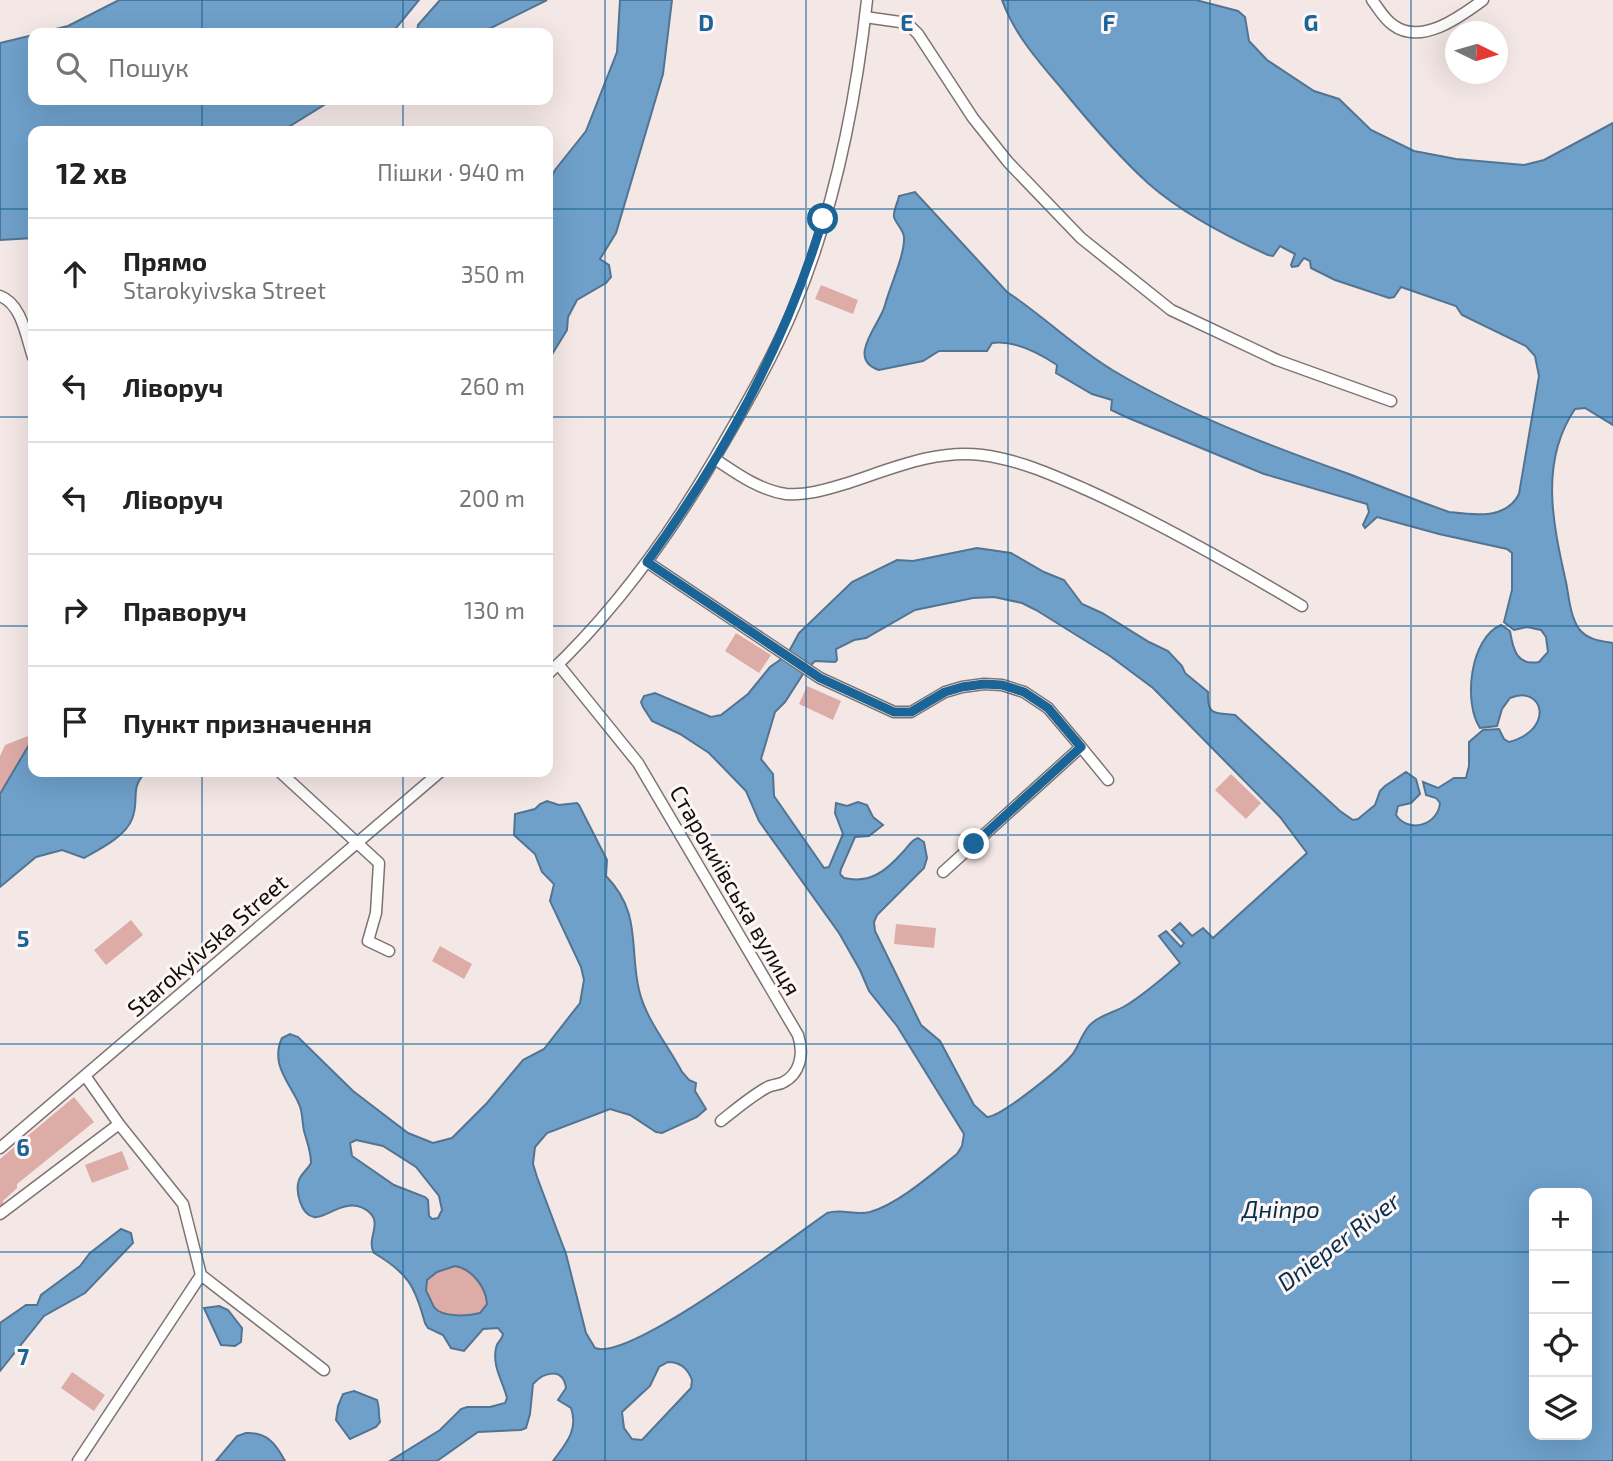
<!DOCTYPE html>
<html lang="uk">
<head>
<meta charset="utf-8">
<style>
	:root { --surface:#fff; --page:#f6f6f6; --text:#222; --muted:#767676; --line:#e0e0e0 }
	body { margin:0; font-family:"Exo 2",sans-serif; background:var(--page); color:var(--text) }
	.controls { position:absolute; right:21px; bottom:21px; display:grid; overflow:hidden; border-radius:14px; box-shadow:0 7px 28px #0002 }
	.controls button { width:63px; height:63px; display:grid; place-items:center; padding:0; border:0; border-bottom:2px solid var(--line); background:var(--surface); color:var(--text); font:35px sans-serif }
	.compass { position:absolute; left:1445px; top:21px; width:63px; height:63px; border-radius:50%; background:var(--surface); box-shadow:0 7px 28px #0002; rotate:95deg }
	.stop { position:absolute; width:21px; height:21px; margin:-16px; border:5px solid #1b6498; border-radius:50%; background:#fff }
	.stop.end { background:#1b6498; border-color:#fff; box-shadow:0 2px 7px #0008 }
	.list { margin:0; padding:0; list-style:none }
	h2 { display:flex; justify-content:space-between; align-items:center; height:91px; margin:0; padding:0 28px; font-size:30px }
	h2 small { font-size:23px; font-weight:400; color:var(--muted) }
	.list li { display:grid; grid-template-columns:46px 1fr auto; gap:21px; align-items:center; box-sizing:border-box; height:112px; padding:0 28px; border-top:2px solid var(--line) }
	.list b { display:block; font-size:26px; white-space:nowrap }
	.list p { margin:0; font-size:23px; white-space:nowrap; color:var(--muted) }
	.list em { font-size:23px; font-style:normal; color:var(--muted) }
	.icon { flex:none; width:38px; height:38px; fill:none; stroke:currentColor; stroke-width:2; stroke-linecap:round; stroke-linejoin:round }
	.map { position:relative; flex:none; width:1613px; height:1461px; overflow:hidden }
	.search { position:absolute; background:var(--surface); box-shadow:0 7px 28px #0002; left:28px; top:28px; width:525px; height:77px; display:flex; align-items:center; gap:18px; box-sizing:border-box; padding:0 24px; border-radius:14px; color:var(--muted); font-size:26px }
	.panel { position:absolute; background:var(--surface); box-shadow:0 7px 28px #0002; left:28px; top:126px; width:525px; height:651px; border-radius:14px }
	.map>svg:first-child { display:block }
	.green { fill:#ddaca6 }
	.water { fill:#6ea0ca; stroke:#527492; stroke-width:2; fill-rule:evenodd }
	.lines { fill:none; stroke-linecap:round; stroke-linejoin:round }
	.minor-casing { stroke:#7e7372; stroke-width:13 }
	.minor { stroke:#fff; stroke-width:10 }
	.route { stroke:#1b6498; stroke-width:9 }
	.grid { fill:none; stroke:#1b6498; stroke-width:2; stroke-opacity:0.55 }
	.labels { text-anchor:middle; dominant-baseline:central; stroke-width:6; stroke-linejoin:round; paint-order:stroke }
	.street-label { font-size:23px; fill:#120e0e; stroke:#fef6f5 }
	.water-label { font-size:24px; font-style:italic; fill:#07304c; stroke:#fef6f5 }
	.grid-label { font-size:23px; text-anchor:middle; font-weight:bold; fill:#1b6498; stroke:#fef6f5; stroke-width:6; stroke-linejoin:round; paint-order:stroke }
</style>
</head>
<body>
<div class="map">
<svg width="1613" height="1461" viewBox="0 0 1613 1461">
	<rect width="100%" height="100%" fill="#f4e8e6"/>
	<!-- green -->
	<path class="green" d="M 821,285 L 858,300 L 853,314 L 815,299 Z
		M 736,633 L 771,655 L 759,673 L 725,651 Z
		M 807,686 L 841,701 L 833,720 L 799,704 Z
		M 33,734 L 33,738 L 0,794 L 0,756 L 5,745 Z
		M 1231,774 L 1261,803 L 1246,819 L 1215,790 Z
		M 131,920 L 143,935 L 106,965 L 94,950 Z
		M 896,924 L 936,928 L 934,948 L 894,944 Z
		M 440,946 L 472,964 L 464,979 L 432,961 Z
		M 74,1097 L 94,1122 L 17,1184 L 17,1188 L 3,1201 L 3,1207 L 0,1210 L 0,1159 Z
		M 122,1151 L 129,1169 L 92,1183 L 85,1165 Z
		M 455,1266 C 472,1269 486,1286 487,1304 L 480,1313 C 469,1316 441,1317 434,1307 C 431,1302 430,1297 426,1291 L 427,1280 L 437,1272 Z
		M 72,1372 L 105,1395 L 94,1411 L 61,1388 Z"/>
	<!-- water -->
	<path class="water" d="M 119,0 L 419,0 L 392,33 L 39,33 L 68,26 Z
		M 440,0 L 547,0 L 481,33 L 417,33 L 418,25 Z
		M 620,0 L 672,0 L 663,74 L 616,233 L 600,259 L 609,265 L 611,277 L 606,283 L 577,300 L 568,317 L 567,330 L 548,361 L 548,184 L 555,170 L 586,131 L 617,52 Z
		M 1002,0 L 1196,0 L 1238,11 L 1245,17 L 1249,41 L 1267,60 L 1314,91 L 1339,99 L 1371,130 L 1414,151 L 1456,159 L 1524,165 L 1544,160 L 1613,123 L 1613,425 L 1585,408 L 1575,409 C 1539,462 1553,524 1566,582 C 1569,597 1570,616 1579,629 C 1588,640 1600,641 1613,643 L 1613,1461 L 553,1461 C 565,1445 579,1430 571,1408 L 558,1400 L 566,1388 C 563,1367 544,1372 533,1384 L 530,1414 L 526,1428 L 521,1430 L 478,1432 L 437,1461 L 390,1461 L 440,1430 L 461,1409 L 467,1407 L 490,1407 L 505,1403 L 507,1398 C 503,1381 492,1367 496,1348 C 497,1341 502,1341 503,1334 L 498,1328 L 483,1329 L 464,1351 L 451,1348 L 443,1335 L 428,1328 L 425,1323 C 415,1286 408,1273 374,1253 C 366,1240 382,1224 370,1213 C 349,1193 325,1220 314,1217 C 301,1215 295,1191 299,1180 C 301,1174 308,1169 311,1163 C 311,1151 307,1142 304,1131 C 302,1122 303,1112 299,1104 C 289,1082 270,1064 282,1038 L 290,1034 L 298,1037 L 353,1091 L 408,1133 L 433,1143 L 452,1138 L 487,1103 L 523,1060 L 544,1049 L 580,1003 L 584,980 L 581,967 L 550,901 L 554,884 L 542,872 L 535,854 L 514,835 L 515,814 L 535,809 L 540,804 L 547,801 L 559,805 L 577,803 L 579,805 L 607,860 L 606,876 C 642,913 629,947 639,990 C 646,1020 668,1045 682,1072 L 689,1080 L 696,1083 L 695,1091 L 706,1109 L 697,1117 L 662,1133 L 656,1132 L 630,1115 L 610,1109 L 547,1133 L 535,1147 L 533,1164 L 537,1177 L 566,1254 L 586,1333 L 595,1348 C 629,1362 793,1237 827,1213 C 842,1208 855,1216 870,1212 C 900,1203 933,1173 957,1154 L 962,1146 L 964,1134 L 897,1026 L 869,991 L 860,970 L 839,933 L 759,821 L 746,791 L 709,753 L 680,734 L 652,721 L 643,707 L 641,702 L 644,696 L 655,693 L 711,717 L 721,715 L 748,694 L 770,667 L 787,655 L 799,633 L 852,582 L 897,560 L 913,561 L 977,548 L 1011,553 L 1044,572 L 1064,580 L 1082,604 L 1102,613 L 1149,642 L 1168,651 L 1182,666 L 1185,673 L 1208,692 C 1207,717 1215,712 1235,715 L 1340,811 L 1353,820 L 1358,819 L 1375,805 L 1380,791 L 1385,786 L 1406,772 L 1416,779 L 1420,794 L 1411,803 L 1398,806 L 1396,815 C 1409,834 1438,825 1440,803 L 1436,798 L 1426,795 L 1423,782 L 1438,788 L 1454,778 L 1466,778 L 1469,766 L 1469,742 L 1483,730 L 1499,729 L 1504,739 L 1509,742 C 1555,730 1544,684 1510,698 L 1502,709 L 1497,726 L 1480,728 C 1463,702 1470,638 1501,625 L 1510,631 C 1513,650 1517,666 1539,662 L 1548,652 L 1546,637 L 1541,630 L 1527,627 L 1514,630 L 1504,622 L 1512,590 L 1512,553 L 1507,549 L 1439,534 L 1377,517 L 1365,528 L 1363,525 L 1369,512 L 1367,504 L 1264,474 L 1126,417 L 1111,410 L 1112,400 L 1092,394 L 1056,373 L 1057,365 C 1039,353 1014,340 992,343 L 987,351 L 939,351 L 923,361 L 879,370 C 845,359 881,323 885,305 C 890,286 905,255 904,237 C 903,229 896,224 894,217 C 893,211 898,202 899,196 L 915,192 L 1007,292 C 1044,316 1075,348 1114,371 C 1188,415 1268,445 1349,474 C 1382,487 1415,500 1449,512 C 1474,515 1506,520 1519,494 L 1539,376 L 1535,356 L 1526,346 L 1462,315 L 1456,306 L 1401,287 L 1394,297 L 1389,298 L 1335,280 L 1311,268 L 1310,261 L 1304,258 L 1298,266 L 1292,267 L 1291,265 L 1295,254 L 1280,246 L 1273,256 L 1268,255 C 1228,237 1182,213 1149,184 C 1117,155 1089,122 1062,89 C 1039,62 1014,34 1002,0 ZM 994,597 L 1022,603 L 1036,610 L 1110,656 L 1153,688 L 1280,817 L 1307,853 L 1213,938 L 1203,928 L 1192,936 L 1180,923 L 1172,930 L 1184,943 L 1181,947 L 1166,931 L 1159,936 L 1180,963 C 1163,978 1145,994 1125,1006 C 1115,1012 1101,1015 1092,1023 C 1082,1031 1080,1045 1072,1055 C 1061,1068 1001,1117 987,1117 L 974,1105 L 940,1041 L 921,1025 L 875,931 L 874,922 L 877,915 L 924,868 L 927,858 L 924,842 L 918,838 C 911,840 908,847 902,853 C 886,871 870,884 844,878 L 840,874 L 841,869 L 855,837 L 869,836 L 883,825 L 873,817 L 867,805 L 858,802 L 847,806 L 836,803 L 835,813 L 843,834 L 829,867 L 824,868 L 774,796 L 773,774 L 761,759 L 775,712 L 785,702 L 805,671 L 815,661 L 835,662 L 837,660 L 836,649 L 854,640 L 866,638 L 915,610 L 973,598 ZM 356,1140 L 383,1146 L 416,1167 L 439,1196 L 442,1210 L 438,1218 L 432,1219 L 429,1216 L 428,1200 L 425,1197 L 394,1185 L 352,1156 L 350,1143 ZM 1534,1193 L 1587,1193 L 1587,1435 L 1534,1435 ZM 455,1266 C 472,1269 486,1287 487,1304 L 480,1313 C 469,1316 442,1318 434,1307 C 431,1302 430,1297 426,1291 L 427,1280 L 437,1272 ZM 668,1362 C 680,1362 688,1369 692,1380 L 691,1388 L 642,1440 L 632,1439 L 624,1428 L 622,1412 L 650,1386 L 659,1367 Z
		M 33,35 L 33,100 L 332,100 L 282,131 L 33,131 L 33,238 L 0,240 L 0,43 Z
		M 33,738 L 33,772 L 146,772 C 129,788 140,800 132,819 C 126,836 100,849 84,858 L 62,850 L 36,857 L 0,887 L 0,794 Z
		M 121,1229 L 131,1233 L 133,1243 L 85,1293 L 44,1316 L 0,1371 L 0,1323 L 26,1305 L 37,1305 L 41,1295 L 80,1266 L 90,1253 Z
		M 219,1306 L 228,1310 L 242,1328 L 241,1342 L 235,1346 L 221,1345 L 204,1308 Z
		M 354,1391 L 377,1400 C 380,1408 378,1414 380,1422 L 376,1427 L 350,1439 L 336,1420 L 338,1406 L 343,1394 Z
		M 246,1433 C 267,1432 276,1444 285,1461 L 216,1461 L 237,1436 Z"/>
	<g class="lines">
		<defs>
			<path id="minor" d="M 1372,0 C 1379,9 1384,19 1393,25 C 1421,46 1460,17 1483,0
				M 865,17 L 907,23 L 918,34 L 973,118 L 1008,162 L 1081,238 L 1171,310 L 1277,360 L 1391,401
				M 0,296 C 22,304 26,337 33,357
				M 715,459 C 736,473 759,490 786,494 C 807,496 828,489 848,483 C 891,469 936,449 982,455 C 1020,460 1053,475 1087,490 C 1162,524 1232,564 1302,606
				M 647,562 L 820,678 L 894,712 L 911,712 L 945,692 L 962,687 L 984,684 L 1002,685 L 1024,692 L 1048,708 L 1081,747 L 943,872
				M 558,664 L 638,763 L 798,1035 C 804,1053 801,1074 782,1083 C 776,1085 771,1085 766,1088 C 750,1097 735,1110 721,1121
				M 548,674 C 615,611 670,535 716,456 C 745,406 773,358 795,305 C 834,210 856,101 867,0
				M 1081,747 L 1108,780
				M 280,772 L 379,863 L 376,913 L 368,941 L 389,951
				M 86,1077 L 119,1124 L 183,1204 L 201,1275 L 324,1370
				M 0,1148 L 440,772
				M 0,1214 L 119,1124
				M 78,1461 L 201,1275"/>
		</defs>
		<!-- minor casing -->
		<use href="#minor" class="minor-casing"/>
		<!-- minor -->
		<use href="#minor" class="minor"/>
	</g>
	<g class="lines">
		<!-- route -->
		<path class="route" d="M 823,219 C 785,345 724,456 647,562 L 820,678 L 894,712 L 911,712 L 945,692 L 962,687 L 984,684 L 1002,685 L 1024,692 L 1048,708 L 1081,747 L 974,844"/>
	</g>
	<!-- grid -->
	<path class="grid" d="M 202,0 L 202,33M 403,0 L 403,33M 605,0 L 605,1461M 806,0 L 806,1461M 1008,0 L 1008,1461M 1210,0 L 1210,1461M 1411,0 L 1411,1461M 202,100 L 202,131M 403,100 L 403,131M 0,209 L 33,209M 548,209 L 1613,209M 0,417 L 33,417M 548,417 L 1613,417M 0,626 L 33,626M 548,626 L 1613,626M 202,772 L 202,1461M 403,772 L 403,1461M 0,835 L 1613,835M 0,1044 L 1613,1044M 0,1252 L 1534,1252M 1587,1252 L 1613,1252"/>
	<g class="labels">
		<!-- street labels -->
		<g class="street-label">
			<text transform="translate(736 890) rotate(60)">Старокиївська вулиця</text>
			<text transform="translate(207 945) rotate(-41)">Starokyivska Street</text>
		</g>
		<!-- water labels -->
		<g class="water-label">
			<text x="1281" y="1208">Дніпро</text>
			<text transform="translate(1338 1241) rotate(-37)">Dnieper River</text>
		</g>
	</g>
	<g class="grid-label">
		<text x="706" y="31">D</text>
		<text x="907" y="31">E</text>
		<text x="1109" y="31">F</text>
		<text x="1311" y="31">G</text>
		<text x="23" y="947">5</text>
		<text x="23" y="1156">6</text>
		<text x="23" y="1365">7</text>
	</g>
</svg>
<div class="controls">
<button>+</button>
<button>−</button>
<button><svg class="icon" aria-label="locate" viewBox="0 0 24 24"><circle cx="12" cy="12" r="6"/><path d="M12 2v4M12 18v4M2 12h4M18 12h4"/></svg></button>
<button><svg class="icon" aria-label="layers" viewBox="0 0 24 24"><path d="M12 4l9 5-9 5-9-5zM3 14l9 5 9-5"/></svg></button>
</div>
<svg class="compass" viewBox="-18 -18 36 36"><path d="M0-13l5 13h-10z" fill="#e53935"/><path d="M0 13l5-13h-10z" fill="#767676"/></svg>
<div class="stop" style="left:823px;top:219px"></div>
<div class="stop end" style="left:974px;top:844px"></div>
<div class="search"><svg class="icon" aria-label="search" viewBox="0 0 24 24"><circle cx="10" cy="10" r="6"/><path d="M15 15l6 6"/></svg>Пошук</div>
<section class="panel">
<h2>12 хв<small>Пішки · 940 m</small></h2>
<ul class="list">
<li><svg class="icon" aria-label="ahead" viewBox="0 0 24 24"><path d="M12 20V5M6 11l6-6 6 6"/></svg><div><b>Прямо</b><p>Starokyivska Street</p></div><em>350 m</em></li>
<li><svg class="icon" aria-label="left" viewBox="0 0 24 24"><path d="M17 20v-9H6M10 6l-5 5 5 5"/></svg><div><b>Ліворуч</b></div><em>260 m</em></li>
<li><svg class="icon" aria-label="left" viewBox="0 0 24 24"><path d="M17 20v-9H6M10 6l-5 5 5 5"/></svg><div><b>Ліворуч</b></div><em>200 m</em></li>
<li><svg class="icon" aria-label="right" viewBox="0 0 24 24"><path d="M7 20v-9h11M14 6l5 5-5 5"/></svg><div><b>Праворуч</b></div><em>130 m</em></li>
<li><svg class="icon" aria-label="arrive" viewBox="0 0 24 24"><path d="M6 21V4h12l-3 4 3 4H6"/></svg><div><b>Пункт призначення</b></div></li>
</ul>
</section>
</div>
</body>
</html>
